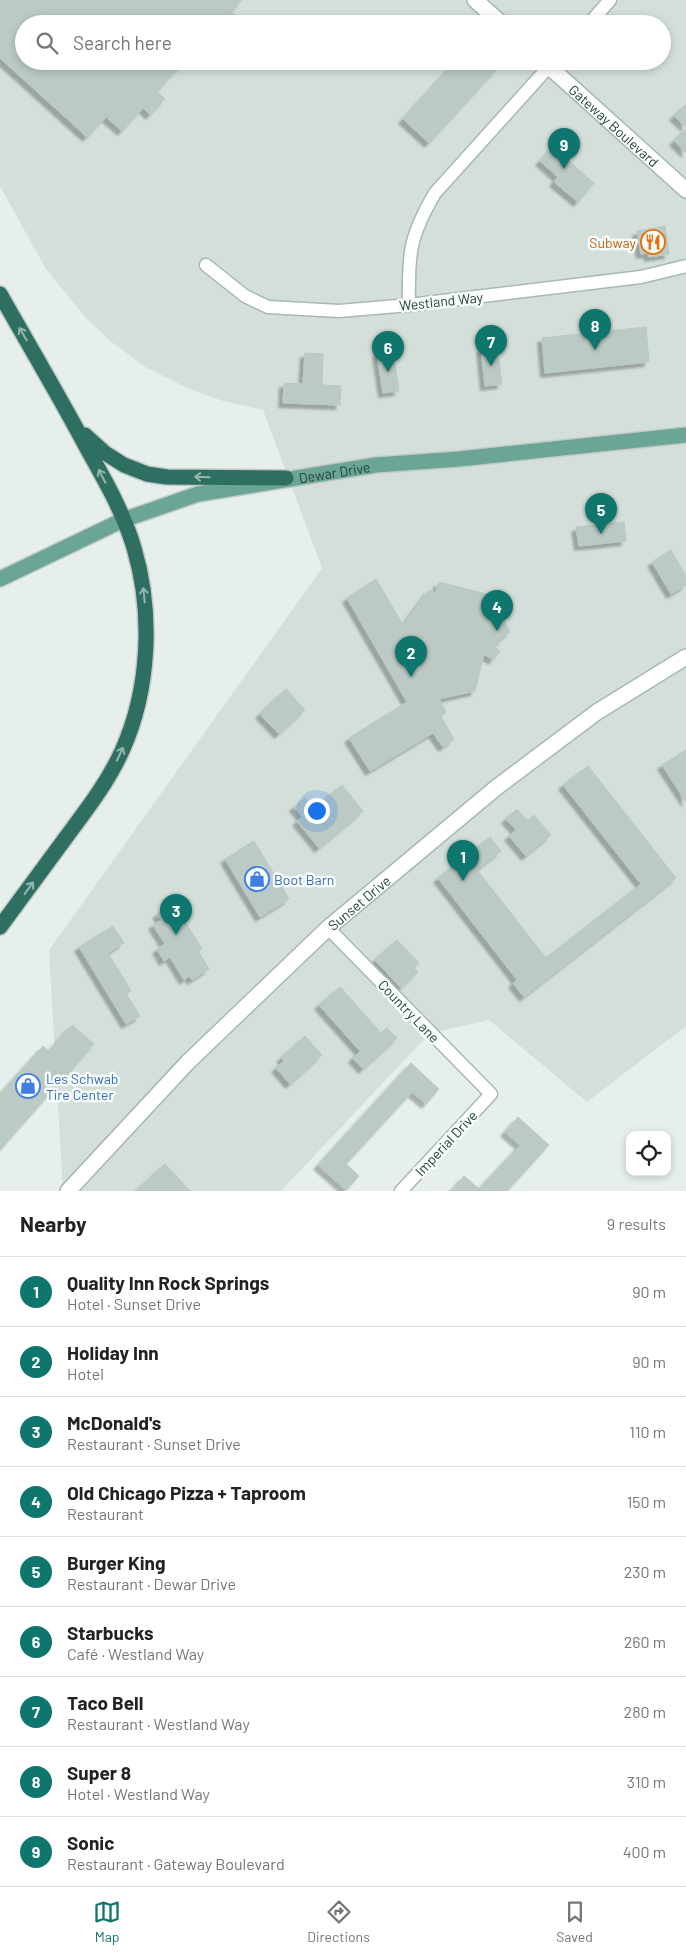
<!DOCTYPE html>
<html lang="en">
<head>
<meta charset="utf-8">
<style>
	:root { --surface:#fff; --page:#f2f2f2; --text:#222; --muted:#767676; --line:#e0e0e0; --accent:#0f766e }
	body { margin:0; font-family:Barlow,sans-serif; background:var(--page); color:var(--text) }
	.controls { position:absolute; right:15px; bottom:15px; display:grid; overflow:hidden; border-radius:10px; box-shadow:0 2px 8px #0003 }
	.controls button { width:45px; height:45px; display:grid; place-items:center; padding:0; border:0; border-bottom:1px solid var(--line); background:var(--surface); color:var(--text); font:25px sans-serif }
	.you { position:absolute; left:316px; top:810px; width:18px; height:18px; margin:-12px; border:4px solid #fff; border-radius:50%; background:#1a73e8; box-shadow:0 0 0 8px #1a73e833 }
	.badge { display:grid; place-items:center; width:32px; height:32px; border-radius:50%; background:var(--accent); color:#fff; font-size:16px; font-weight:700 }
	.pin { position:absolute; translate:-50% -41px; filter:drop-shadow(0 1px 2px #0008) }
	.pin::after { content:''; position:absolute; top:26px; width:18px; height:15px; background:inherit; clip-path:polygon(0 0,100% 0,50% 100%) }
	.list { margin:0; padding:0; list-style:none }
	h2 { display:flex; justify-content:space-between; align-items:center; height:65px; margin:0; padding:0 20px; font-size:21px }
	h2 small { font-size:16px; font-weight:400; color:var(--muted) }
	.list li { display:grid; grid-template-columns:32px 1fr auto; gap:15px; align-items:center; box-sizing:border-box; height:70px; padding:0 20px; border-top:1px solid var(--line) }
	.list b { display:block; font-size:19px; white-space:nowrap }
	.list p { margin:0; font-size:16px; white-space:nowrap; color:var(--muted) }
	.list em { font-size:16px; font-style:normal; color:var(--muted) }
	.icon { flex:none; width:28px; height:28px; fill:none; stroke:currentColor; stroke-width:2; stroke-linecap:round; stroke-linejoin:round }
	.map { position:relative; flex:none; width:686px; height:1191px; overflow:hidden }
	.search { position:absolute; background:var(--surface); box-shadow:0 2px 8px #0003; left:15px; right:15px; top:15px; height:55px; display:flex; align-items:center; gap:12px; box-sizing:border-box; padding:0 18px; border-radius:28px; color:var(--muted); font-size:19px }
	.sheet { height:695px; background:var(--surface) }
	nav { display:flex; justify-content:space-around; align-items:center; box-sizing:border-box; height:70px; border-top:1px solid var(--line); background:var(--surface); font-size:14px; color:var(--muted) }
	nav a { display:grid; justify-items:center; gap:2px }
	nav .on { color:var(--accent) }
	.map>svg:first-child { display:block }
	.built { fill:#d4dfda; fill-rule:evenodd }
	.building { fill:#bbcac4; stroke:#b8c9c2; filter:url(#shadow) }
	.lines { fill:none; stroke-linecap:round; stroke-linejoin:round }
	.minor-casing { stroke:#a8b8b2; stroke-width:15 }
	.tertiary-casing { stroke:#a8b8b2; stroke-width:18 }
	.secondary-casing { stroke:#a4bbb3; stroke-width:18 }
	.primary-casing { stroke:#c2cac8; stroke-width:18 }
	.motorway-casing { stroke:#c2cac8; stroke-width:18 }
	.minor { stroke:#fff; stroke-width:12 }
	.tertiary { stroke:#fff; stroke-width:15 }
	.secondary { stroke:#fff; stroke-width:15 }
	.primary { stroke:#6aa596; stroke-width:15 }
	.motorway { stroke:#2f6f62; stroke-width:15 }
	.oneway { stroke:#93b5ae }
	.labels { text-anchor:middle; dominant-baseline:central; stroke-width:5; stroke-linejoin:round; paint-order:stroke }
	.street-label { font-size:14px; fill:#24423a; stroke:#f7fbf9 }
	.food-label { font-size:14px; fill:#c56008; stroke:#f7fbf9; text-anchor:end }
	.shop-label { font-size:14px; fill:#366cbe; stroke:#f7fbf9; text-anchor:start }
</style>
</head>
<body>
<div class="map">
<svg width="686" height="1191" viewBox="0 0 686 1191">
	<defs>
		<filter id="shadow"><feDropShadow dx="-4.5" dy="4.5" stdDeviation="1" flood-color="#0004"/></filter>
	</defs>
	<rect width="100%" height="100%" fill="#e6efeb"/>
	<!-- built -->
	<path class="built" d="M 0,0 L 686,0 L 686,1026 L 587,1102 L 489,1020 L 430,1033 L 281,1191 L 63,1191 L 49,950 L 322,568 L 263,410 L 223,401 L 185,387 L 145,367 L 109,340 L 85,317 L 46,269 L 0,186 ZM 24,24 L 662,24 L 662,61 L 24,61 Z"/>
	<!-- building -->
	<path class="building" d="M 0,0 L 242,0 L 231,12 L 238,18 L 232,24 L 24,24 L 24,61 L 185,61 L 157,91 L 165,99 L 150,115 L 143,108 L 122,131 L 106,117 L 87,137 L 0,58 Z
		M 456,61 L 486,61 L 496,70 L 429,143 L 403,119 Z
		M 686,104 L 686,127 L 674,116 Z
		M 686,129 L 686,153 L 674,141 Z
		M 553,147 L 594,183 L 578,202 L 554,182 L 558,177 L 540,161 Z
		M 665,226 L 669,254 L 649,257 L 648,253 L 641,254 L 637,231 Z
		M 646,327 L 649,362 L 545,373 L 542,338 Z
		M 497,346 L 502,384 L 485,386 L 481,348 Z
		M 393,351 L 399,391 L 383,393 L 377,353 Z
		M 305,353 L 323,354 L 322,385 L 341,386 L 340,405 L 283,403 L 284,383 L 303,384 Z
		M 624,522 L 626,541 L 579,546 L 576,527 Z
		M 671,550 L 686,576 L 686,585 L 671,594 L 652,562 Z
		M 376,579 L 403,625 L 429,590 L 435,593 L 439,582 L 490,595 L 486,611 L 502,616 L 510,632 L 497,641 L 500,644 L 495,647 L 500,651 L 493,660 L 484,654 L 475,691 L 439,699 L 446,712 L 441,717 L 454,739 L 443,747 L 433,733 L 370,771 L 349,738 L 407,702 L 347,598 Z
		M 286,689 L 305,710 L 279,734 L 260,714 Z
		M 686,750 L 686,802 L 662,765 Z
		M 588,766 L 676,878 L 524,997 L 513,983 L 517,980 L 438,878 L 490,837 L 501,851 L 477,870 L 546,958 L 641,884 L 563,785 Z
		M 342,785 L 363,811 L 319,848 L 297,821 L 302,817 L 294,807 L 305,798 L 313,808 Z
		M 517,809 L 527,821 L 534,815 L 551,835 L 526,856 L 509,836 L 516,830 L 506,819 Z
		M 254,841 L 289,899 L 260,917 L 225,859 Z
		M 168,907 L 172,914 L 178,910 L 202,949 L 198,951 L 209,969 L 192,980 L 189,976 L 184,980 L 170,957 L 164,961 L 157,949 L 165,944 L 153,925 L 161,920 L 157,914 Z
		M 113,926 L 124,943 L 108,953 L 131,991 L 126,994 L 140,1016 L 126,1024 L 79,947 Z
		M 397,940 L 419,963 L 414,968 L 418,972 L 401,988 L 375,960 Z
		M 340,987 L 381,1033 L 387,1028 L 397,1038 L 363,1069 L 353,1058 L 360,1051 L 319,1005 Z
		M 72,1025 L 94,1044 L 0,1150 L 0,1094 L 43,1046 L 49,1051 Z
		M 305,1036 L 322,1055 L 290,1084 L 276,1068 L 284,1061 L 281,1058 Z
		M 411,1063 L 439,1089 L 426,1104 L 412,1092 L 346,1164 L 359,1176 L 346,1190 L 318,1165 Z
		M 518,1117 L 549,1145 L 507,1191 L 451,1191 L 464,1176 L 479,1189 L 520,1145 L 505,1132 Z
		M 165,1164 L 190,1191 L 136,1191 Z"/>
	<g class="lines">
		<defs>
			<path id="minor" d="M 589,24 L 610,0
				M 206,265 L 245,296 L 268,307 L 339,311 L 409,305 L 641,277 L 686,266
				M 409,305 C 408,255 409,237 435,193 L 554,61
				M 328,928 L 491,1094 L 401,1191"/>
			<g id="tertiary">
				<path id="s1" d="M 68,1191 L 188,1062 L 328,928 L 497,787 L 597,712 L 686,657"/>
			</g>
			<g id="secondary">
				<path d="M 475,0 L 502,24"/>
				<path id="s2" d="M 543,61 L 686,190"/>
			</g>
			<g id="primary">
				<path id="s3" d="M 0,579 L 123,520 L 198,494 L 376,465 L 459,459 L 686,435"/>
			</g>
			<path id="motorway" d="M 0,294 C 30,347 61,399 89,452 C 106,482 124,514 134,548 C 153,612 150,689 122,751 C 108,782 87,809 67,836 C 45,866 22,897 0,927
				M 85,435 L 105,453 L 124,465 L 147,474 L 167,477 L 286,478"/>
		</defs>
		<!-- minor casing -->
		<use href="#minor" class="minor-casing"/>
		<!-- tertiary casing -->
		<use href="#tertiary" class="tertiary-casing"/>
		<!-- secondary casing -->
		<use href="#secondary" class="secondary-casing"/>
		<!-- primary casing -->
		<use href="#primary" class="primary-casing"/>
		<!-- motorway casing -->
		<use href="#motorway" class="motorway-casing"/>
		<!-- minor -->
		<use href="#minor" class="minor"/>
		<!-- tertiary -->
		<use href="#tertiary" class="tertiary"/>
		<!-- secondary -->
		<use href="#secondary" class="secondary"/>
		<!-- primary -->
		<use href="#primary" class="primary"/>
		<!-- motorway -->
		<use href="#motorway" class="motorway"/>
	</g>
	<!-- one-way arrows -->
	<defs><path id="oneway-shaft" d="M-6 0H5M1.5-3L5.5 0L1.5 3" fill="none" stroke-width="1.6" stroke-linecap="round" stroke-linejoin="round" transform="scale(1.25)"/></defs>
	<g class="oneway">
		<use href="#oneway-shaft" transform="translate(23 334) rotate(-120)"/>
		<use href="#oneway-shaft" transform="translate(102 476) rotate(-117)"/>
		<use href="#oneway-shaft" transform="translate(202 477) rotate(-178)"/>
		<use href="#oneway-shaft" transform="translate(144 595) rotate(-96)"/>
		<use href="#oneway-shaft" transform="translate(120 754) rotate(-65)"/>
		<use href="#oneway-shaft" transform="translate(29 888) rotate(-54)"/>
	</g>
	<!-- icons -->
	<defs>
		<symbol id="restaurant-ring" viewBox="-11 -11 22 22"><circle r="9.5" fill="#f7fbf9" stroke="#e8710a" stroke-width="1.5"/><path d="M-5-6h1v4h1v-4h1v4h1v-4h1v5L-1.5 .5V6h-2V.5L-5-1ZM5-6V6H3V1.5H1.5Q1.5-4 5-6Z" fill="#e8710a"/></symbol>
		<symbol id="shop-ring" viewBox="-11 -11 22 22"><circle r="9.5" fill="#f7fbf9" stroke="#3f7fe0" stroke-width="1.5"/><path d="M-5-2.5h2.3a2.7 3.5 0 0 1 5.4 0H5L5.5 6h-11ZM-1.5-2.5h3a1.5 2.3 0 0 0-3 0Z" fill="#3f7fe0"/></symbol>
	</defs>
	<g fill-rule="evenodd">
		<use href="#restaurant-ring" x="639" y="228" width="28" height="28"/>
		<use href="#shop-ring" x="243" y="865" width="28" height="28"/>
		<use href="#shop-ring" x="14" y="1072" width="28" height="28"/>
	</g>
	<g class="labels">
		<!-- street labels -->
		<g class="street-label">
			<text stroke="none"><textPath href="#s2" startOffset="96">Gateway Boulevard</textPath></text>
			<text transform="translate(441 301) rotate(-6)">Westland Way</text>
			<text stroke="none"><textPath href="#s3" startOffset="354">Dewar Drive</textPath></text>
			<text stroke="none"><textPath href="#s1" startOffset="410">Sunset Drive</textPath></text>
			<text transform="translate(409 1011) rotate(46)">Country Lane</text>
			<text transform="translate(446 1143) rotate(-47)">Imperial Drive</text>
		</g>
		<!-- food labels -->
		<g class="food-label">
			<text x="636" y="242">Subway</text>
		</g>
		<!-- shop labels -->
		<g class="shop-label">
			<text x="274" y="879">Boot Barn</text>
			<text x="46" y="1078">Les Schwab<tspan x="46" dy="16">Tire Center</tspan></text>
		</g>
	</g>
</svg>
<div class="controls">
<button><svg class="icon" aria-label="locate" viewBox="0 0 24 24"><circle cx="12" cy="12" r="6"/><path d="M12 2v4M12 18v4M2 12h4M18 12h4"/></svg></button>
</div>
<div class="you"></div>
<div class="pin badge" style="left:463px;top:881px">1</div>
<div class="pin badge" style="left:411px;top:677px">2</div>
<div class="pin badge" style="left:176px;top:935px">3</div>
<div class="pin badge" style="left:497px;top:631px">4</div>
<div class="pin badge" style="left:601px;top:534px">5</div>
<div class="pin badge" style="left:388px;top:372px">6</div>
<div class="pin badge" style="left:491px;top:366px">7</div>
<div class="pin badge" style="left:595px;top:350px">8</div>
<div class="pin badge" style="left:564px;top:169px">9</div>
<div class="search"><svg class="icon" aria-label="search" viewBox="0 0 24 24"><circle cx="10" cy="10" r="6"/><path d="M15 15l6 6"/></svg>Search here</div>
</div>
<section class="sheet">
<h2>Nearby<small>9 results</small></h2>
<ul class="list">
<li><span class="badge">1</span><div><b>Quality Inn Rock Springs</b><p>Hotel · Sunset Drive</p></div><em>90 m</em></li>
<li><span class="badge">2</span><div><b>Holiday Inn</b><p>Hotel</p></div><em>90 m</em></li>
<li><span class="badge">3</span><div><b>McDonald's</b><p>Restaurant · Sunset Drive</p></div><em>110 m</em></li>
<li><span class="badge">4</span><div><b>Old Chicago Pizza + Taproom</b><p>Restaurant</p></div><em>150 m</em></li>
<li><span class="badge">5</span><div><b>Burger King</b><p>Restaurant · Dewar Drive</p></div><em>230 m</em></li>
<li><span class="badge">6</span><div><b>Starbucks</b><p>Café · Westland Way</p></div><em>260 m</em></li>
<li><span class="badge">7</span><div><b>Taco Bell</b><p>Restaurant · Westland Way</p></div><em>280 m</em></li>
<li><span class="badge">8</span><div><b>Super 8</b><p>Hotel · Westland Way</p></div><em>310 m</em></li>
<li><span class="badge">9</span><div><b>Sonic</b><p>Restaurant · Gateway Boulevard</p></div><em>400 m</em></li>
</ul>
</section>
<nav>
<a class="on"><svg class="icon" aria-label="map" viewBox="0 0 24 24"><path d="M3 6l6-2 6 2 6-2v14l-6 2-6-2-6 2zM9 4v14M15 6v14"/></svg>Map</a>
<a><svg class="icon" aria-label="directions" viewBox="0 0 24 24"><path d="M12 3l9 9-9 9-9-9zM9 14v-3h6M13 9l2 2-2 2"/></svg>Directions</a>
<a><svg class="icon" aria-label="saved" viewBox="0 0 24 24"><path d="M7 4h10v16l-5-4-5 4z"/></svg>Saved</a>
</nav>
</body>
</html>
